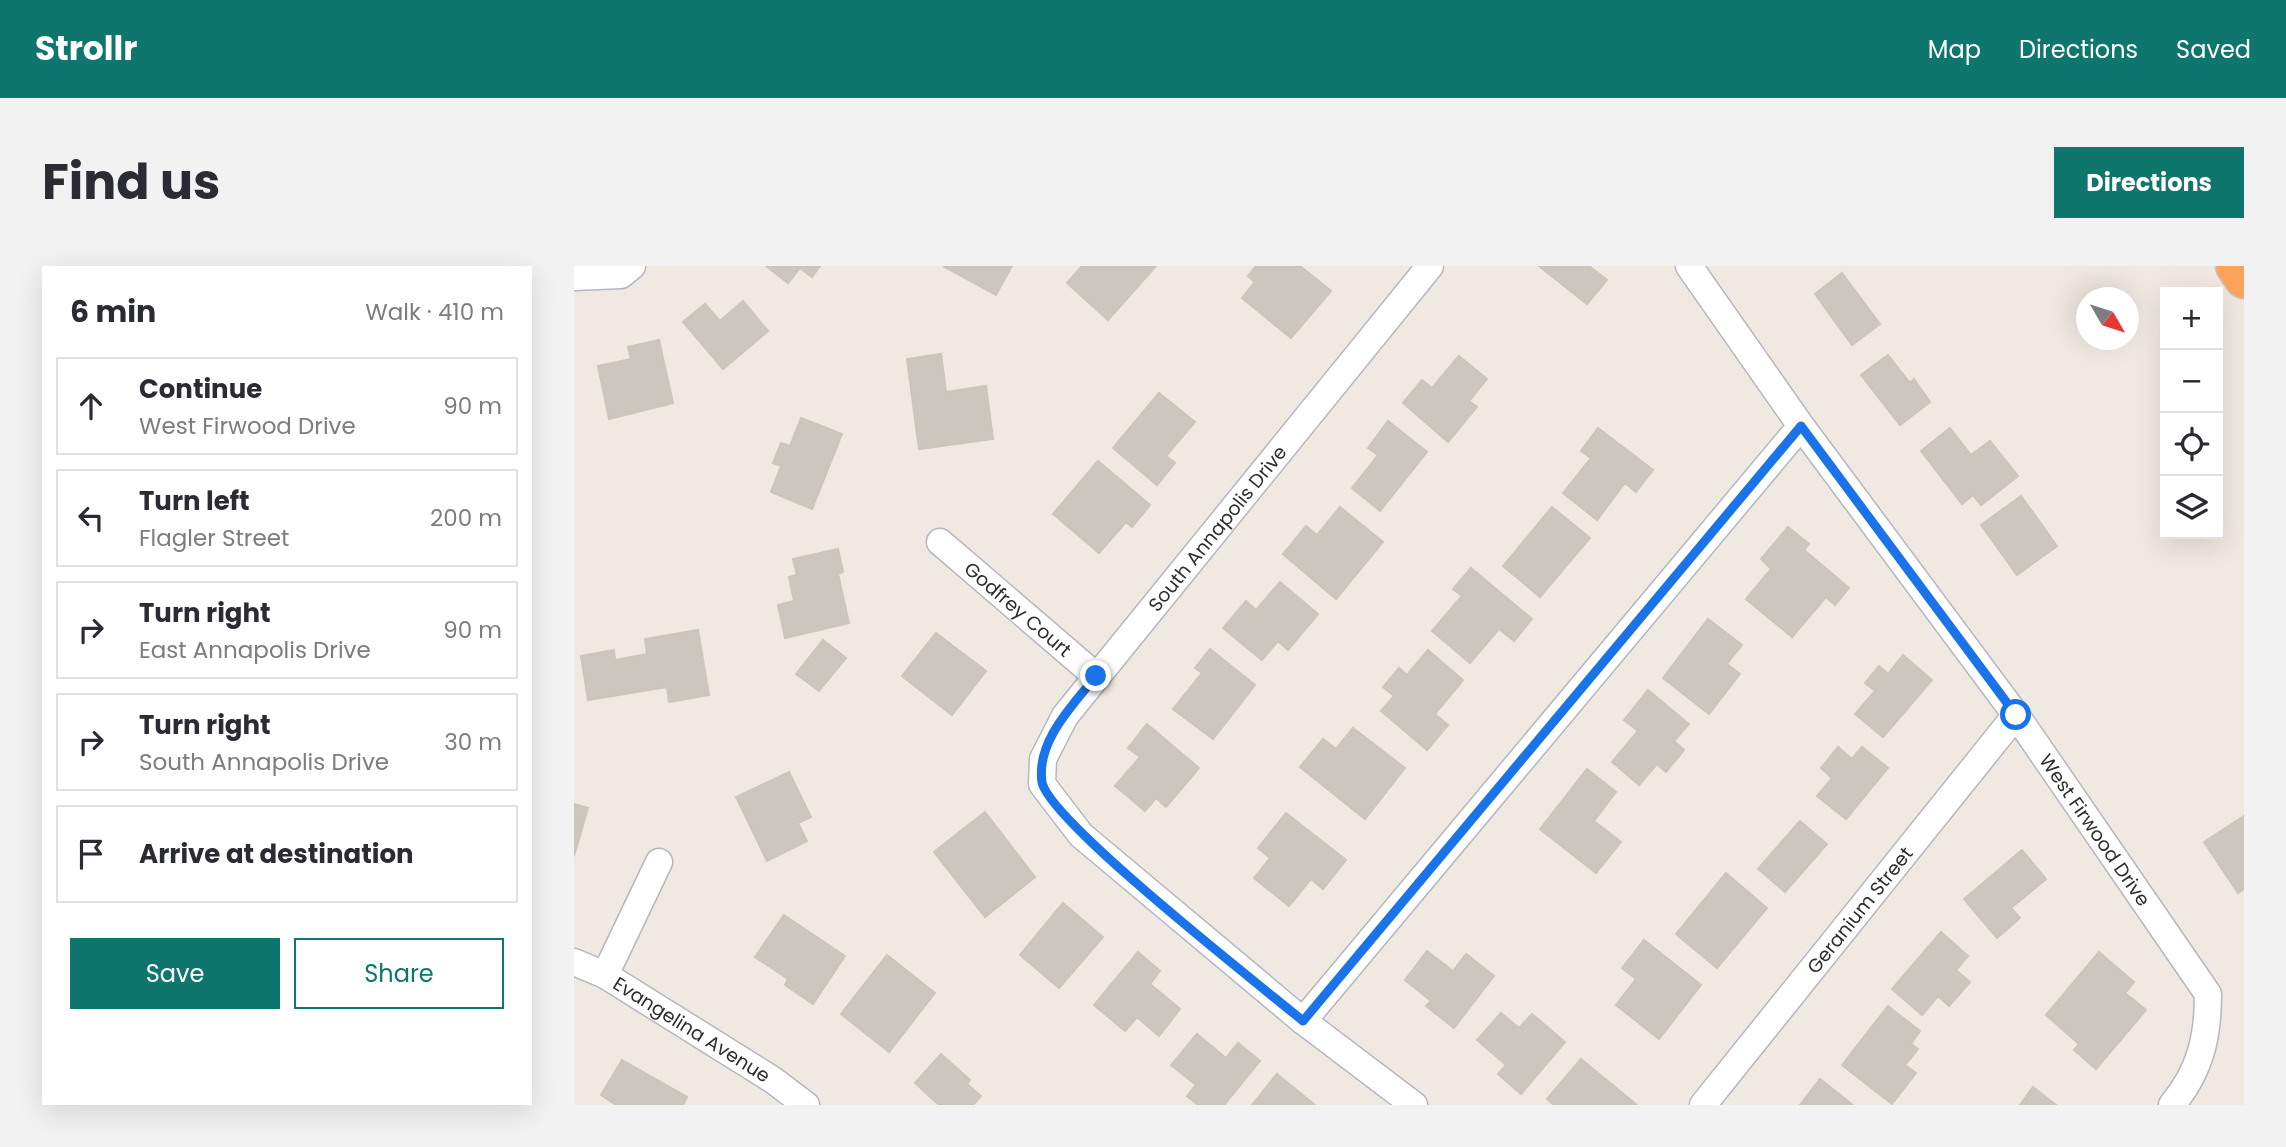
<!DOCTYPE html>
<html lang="en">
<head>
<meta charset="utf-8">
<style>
	:root { --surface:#fff; --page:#f2f2f3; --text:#2b2b33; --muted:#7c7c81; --line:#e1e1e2; --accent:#0f766e }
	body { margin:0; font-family:Poppins,sans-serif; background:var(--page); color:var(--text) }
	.controls { position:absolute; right:21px; top:21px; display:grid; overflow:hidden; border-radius:0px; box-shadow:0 7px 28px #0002 }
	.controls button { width:63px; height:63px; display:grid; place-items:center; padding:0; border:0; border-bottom:2px solid var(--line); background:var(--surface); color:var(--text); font:35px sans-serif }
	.compass { position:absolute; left:1502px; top:21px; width:63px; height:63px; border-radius:50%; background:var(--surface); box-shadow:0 7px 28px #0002; rotate:129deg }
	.stop { position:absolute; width:21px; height:21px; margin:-16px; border:5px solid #1a73e8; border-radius:50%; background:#fff }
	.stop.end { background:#1a73e8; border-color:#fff; box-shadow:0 2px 7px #0008 }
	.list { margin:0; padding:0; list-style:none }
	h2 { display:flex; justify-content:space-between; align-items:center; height:91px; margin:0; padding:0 28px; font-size:30px }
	h2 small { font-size:23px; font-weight:400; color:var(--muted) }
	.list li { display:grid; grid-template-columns:46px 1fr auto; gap:21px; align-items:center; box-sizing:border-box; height:98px; margin:0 14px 14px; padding:0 14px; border:2px solid var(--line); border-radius:0px }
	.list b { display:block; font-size:26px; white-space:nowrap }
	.list p { margin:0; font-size:23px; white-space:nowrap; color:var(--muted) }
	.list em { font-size:23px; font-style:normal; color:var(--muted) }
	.actions { display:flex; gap:14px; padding:21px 28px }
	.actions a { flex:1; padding:16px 0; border:2px solid var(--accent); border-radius:0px; text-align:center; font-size:24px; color:var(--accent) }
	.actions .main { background:var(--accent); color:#fff }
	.icon { flex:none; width:38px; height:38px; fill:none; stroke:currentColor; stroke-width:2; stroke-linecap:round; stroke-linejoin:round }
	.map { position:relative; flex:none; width:1670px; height:839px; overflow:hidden; border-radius:0px }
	header { display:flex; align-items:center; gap:42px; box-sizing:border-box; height:98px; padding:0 35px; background:var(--accent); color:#fff }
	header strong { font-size:33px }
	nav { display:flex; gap:38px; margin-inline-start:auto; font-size:24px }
	.intro { display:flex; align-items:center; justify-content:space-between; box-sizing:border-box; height:168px; padding:0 42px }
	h1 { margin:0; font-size:49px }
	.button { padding:18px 32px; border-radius:0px; background:var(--accent); color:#fff; font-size:24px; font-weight:700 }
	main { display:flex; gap:42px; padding:0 42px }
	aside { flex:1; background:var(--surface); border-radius:0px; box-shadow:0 7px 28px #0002 }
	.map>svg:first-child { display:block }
	.building { fill:#cbc7bf; stroke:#cbc5ba; stroke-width:2 }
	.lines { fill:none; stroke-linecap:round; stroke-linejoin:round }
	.street-casing { stroke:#b4b7c1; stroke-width:29 }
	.highway-casing { stroke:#c9c9c9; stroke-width:41 }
	.street { stroke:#fff; stroke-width:26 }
	.highway { stroke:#ffa35c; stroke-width:38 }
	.route { stroke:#1a73e8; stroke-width:9 }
	.labels { text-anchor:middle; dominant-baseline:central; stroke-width:7; stroke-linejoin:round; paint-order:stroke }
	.street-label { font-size:19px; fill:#2e2e2e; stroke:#fff }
</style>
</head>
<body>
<header>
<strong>Strollr</strong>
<nav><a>Map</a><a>Directions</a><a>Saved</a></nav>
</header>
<div class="intro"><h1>Find us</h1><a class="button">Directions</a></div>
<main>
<aside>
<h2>6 min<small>Walk · 410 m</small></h2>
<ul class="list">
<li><svg class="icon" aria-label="ahead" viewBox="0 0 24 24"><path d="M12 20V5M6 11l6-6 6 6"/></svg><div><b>Continue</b><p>West Firwood Drive</p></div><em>90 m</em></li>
<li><svg class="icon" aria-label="left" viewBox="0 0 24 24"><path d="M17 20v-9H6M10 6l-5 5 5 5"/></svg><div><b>Turn left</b><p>Flagler Street</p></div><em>200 m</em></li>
<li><svg class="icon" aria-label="right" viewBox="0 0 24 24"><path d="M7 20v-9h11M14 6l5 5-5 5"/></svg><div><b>Turn right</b><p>East Annapolis Drive</p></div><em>90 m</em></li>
<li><svg class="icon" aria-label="right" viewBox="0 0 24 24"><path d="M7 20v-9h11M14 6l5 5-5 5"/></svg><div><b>Turn right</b><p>South Annapolis Drive</p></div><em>30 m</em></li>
<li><svg class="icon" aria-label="arrive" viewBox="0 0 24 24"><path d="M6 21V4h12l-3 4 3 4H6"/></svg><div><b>Arrive at destination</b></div></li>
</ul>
<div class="actions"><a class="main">Save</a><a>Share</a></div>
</aside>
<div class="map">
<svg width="1670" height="839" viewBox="0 0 1670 839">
	<rect width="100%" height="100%" fill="#efe9e1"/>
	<!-- building -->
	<path class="building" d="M 192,0 L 246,0 L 238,11 L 226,2 L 214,17 Z
		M 369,0 L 438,0 L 422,29 Z
		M 508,0 L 582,0 L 534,54 L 493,17 Z
		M 682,0 L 726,0 L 757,25 L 717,72 L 668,32 L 681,16 L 674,10 Z
		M 965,0 L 1015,0 L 1033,14 L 1013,38 Z
		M 1268,7 L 1306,58 L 1278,79 L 1241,28 Z
		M 169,35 L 194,65 L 149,103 L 109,56 L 131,38 L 146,55 Z
		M 85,74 L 99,137 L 35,153 L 24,100 L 57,93 L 54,81 Z
		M 367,88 L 372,126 L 412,120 L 419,173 L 345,183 L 333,93 Z
		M 1314,89 L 1336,117 L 1340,113 L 1356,136 L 1326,159 L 1287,109 Z
		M 885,90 L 913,113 L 895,135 L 903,141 L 874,176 L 829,137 L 848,114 L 858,122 Z
		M 585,127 L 621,156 L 592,190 L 601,197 L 583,219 L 539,182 Z
		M 227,152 L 268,168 L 238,243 L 197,226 L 207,200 L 199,197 L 207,177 L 216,180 Z
		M 814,155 L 853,186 L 806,245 L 778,222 L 804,189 L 794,182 Z
		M 1024,162 L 1079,204 L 1062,226 L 1051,217 L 1023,254 L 989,227 L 1017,192 L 1007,185 Z
		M 1376,162 L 1397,189 L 1416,175 L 1444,210 L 1407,239 L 1399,229 L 1388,238 L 1347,185 Z
		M 524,195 L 576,239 L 558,261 L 552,256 L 525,287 L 479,248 Z
		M 1447,230 L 1483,280 L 1443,309 L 1407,259 Z
		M 766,241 L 809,276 L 762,333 L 709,288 L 732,260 L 743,269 Z
		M 978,241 L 1016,272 L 966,331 L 929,300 Z
		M 1214,261 L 1235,278 L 1230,284 L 1275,322 L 1261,339 L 1252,331 L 1218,371 L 1172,333 L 1197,303 L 1187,293 Z
		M 264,283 L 269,306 L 264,308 L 275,357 L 211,372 L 204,339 L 220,335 L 215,311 L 223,309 L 219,293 Z
		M 897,302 L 958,353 L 940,375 L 925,363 L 896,397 L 858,365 L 888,330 L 879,323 Z
		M 706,316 L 744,348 L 714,384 L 704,375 L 688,394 L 649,362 L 672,335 L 682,344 Z
		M 1134,353 L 1168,379 L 1153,398 L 1166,408 L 1135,448 L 1089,412 Z
		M 124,364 L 135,429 L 95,436 L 93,421 L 14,434 L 7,390 L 40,384 L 41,394 L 73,388 L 71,373 Z
		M 362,367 L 412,405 L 378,449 L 328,410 Z
		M 249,374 L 272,392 L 245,425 L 222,408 Z
		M 636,383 L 681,419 L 639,473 L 599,443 L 628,407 L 621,402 Z
		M 854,384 L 889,414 L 861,448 L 874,459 L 853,484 L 807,445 L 820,430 L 809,421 L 825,402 L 833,409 Z
		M 1329,389 L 1358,414 L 1309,471 L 1281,448 L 1301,425 L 1291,417 L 1305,400 L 1314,408 Z
		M 1074,424 L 1115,458 L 1100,475 L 1110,484 L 1092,506 L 1083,498 L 1065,519 L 1038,496 L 1064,465 L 1050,454 Z
		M 573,458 L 625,502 L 592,541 L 582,532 L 571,545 L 541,520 L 566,491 L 554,482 Z
		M 779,462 L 831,502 L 791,553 L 726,501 L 749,473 L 762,483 Z
		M 1264,481 L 1278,493 L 1288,481 L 1314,502 L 1272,553 L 1243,530 L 1258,512 L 1247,502 Z
		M 1013,503 L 1042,526 L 1020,555 L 1047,576 L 1022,607 L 966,563 Z
		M 215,506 L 237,551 L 224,557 L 233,575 L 193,595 L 162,531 Z
		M 0,538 L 14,542 L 0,590 Z
		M 411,546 L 461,611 L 411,651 L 360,586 Z
		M 712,547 L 772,594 L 749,623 L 737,613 L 715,640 L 680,612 L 696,592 L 684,582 Z
		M 1670,550 L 1670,623 L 1664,627 L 1630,576 Z
		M 1226,555 L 1253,578 L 1211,626 L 1184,603 Z
		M 1448,584 L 1472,613 L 1437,642 L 1446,652 L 1423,672 L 1390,633 Z
		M 1152,607 L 1193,642 L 1143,702 L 1102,668 Z
		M 489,637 L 529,671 L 485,722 L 446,689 Z
		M 210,649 L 271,690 L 239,738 L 211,719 L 214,713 L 181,691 Z
		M 1367,666 L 1394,690 L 1382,704 L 1396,716 L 1375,740 L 1364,730 L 1348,749 L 1318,723 Z
		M 1070,674 L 1127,719 L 1085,773 L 1042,739 L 1062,713 L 1048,702 Z
		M 853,685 L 879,705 L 892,688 L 920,710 L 880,762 L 852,740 L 857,735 L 831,714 Z
		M 564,686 L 586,705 L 576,718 L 606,743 L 585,770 L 563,751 L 551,765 L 520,739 Z
		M 1525,686 L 1560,716 L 1551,727 L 1572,744 L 1522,803 L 1500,784 L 1505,778 L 1472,749 Z
		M 313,689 L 361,727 L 315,786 L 267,748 Z
		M 1314,740 L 1346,765 L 1337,778 L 1344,783 L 1331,799 L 1342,807 L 1318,838 L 1268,799 Z
		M 927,747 L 945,762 L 958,748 L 991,776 L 947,828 L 924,808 L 932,799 L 903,774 Z
		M 623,768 L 652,792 L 664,777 L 686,795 L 650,839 L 624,839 L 613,830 L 622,819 L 597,799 Z
		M 367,788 L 396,814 L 393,818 L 407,830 L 399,839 L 365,839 L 341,817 Z
		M 1007,793 L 1063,839 L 980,839 L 973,833 Z
		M 48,794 L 113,831 L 109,839 L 42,839 L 27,829 Z
		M 703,808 L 741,839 L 678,839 Z
		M 1246,813 L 1279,839 L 1226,839 Z
		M 1459,821 L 1482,839 L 1446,839 Z"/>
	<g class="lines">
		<defs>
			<g id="street">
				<path id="s1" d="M 1115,0 L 1227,160 L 1442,449 L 1634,728 C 1634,772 1626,805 1598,839"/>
				<path d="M 0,11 L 47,9 L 58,0"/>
				<path id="s2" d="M 366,276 L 522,410"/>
				<path id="s3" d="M 0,696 L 31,709 L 199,814 L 232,839"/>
				<path d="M 31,709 L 85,596"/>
				<path d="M 729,755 L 1227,160"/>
				<path id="s4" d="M 840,839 L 729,755 L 507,569 L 468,518 L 469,493 L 491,450 L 856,0"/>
				<path id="s5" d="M 1129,839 L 1442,449"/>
			</g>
			<path id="highway" d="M 1661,0 L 1670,13"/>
		</defs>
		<!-- street casing -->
		<use href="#street" class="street-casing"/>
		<!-- highway casing -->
		<use href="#highway" class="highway-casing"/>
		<!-- street -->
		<use href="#street" class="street"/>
		<!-- highway -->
		<use href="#highway" class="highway"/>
	</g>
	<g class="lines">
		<!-- route -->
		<path class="route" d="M 522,410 C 499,439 462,475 468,516 C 474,554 687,720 729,755 L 1227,160 L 1442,449"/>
	</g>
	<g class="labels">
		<!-- street labels -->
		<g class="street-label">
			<text stroke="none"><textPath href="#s4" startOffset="808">South Annapolis Drive</textPath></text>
			<text stroke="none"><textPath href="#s2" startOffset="103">Godfrey Court</textPath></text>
			<text stroke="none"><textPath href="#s1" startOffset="695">West Firwood Drive</textPath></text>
			<text stroke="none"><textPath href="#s5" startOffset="250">Geranium Street</textPath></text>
			<text stroke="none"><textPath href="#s3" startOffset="136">Evangelina Avenue</textPath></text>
		</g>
	</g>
</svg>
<div class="controls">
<button>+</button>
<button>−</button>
<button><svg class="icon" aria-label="locate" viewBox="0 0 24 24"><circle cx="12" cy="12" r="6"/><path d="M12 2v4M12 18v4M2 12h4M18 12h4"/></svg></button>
<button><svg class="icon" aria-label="layers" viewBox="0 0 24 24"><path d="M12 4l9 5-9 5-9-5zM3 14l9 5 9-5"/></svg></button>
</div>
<svg class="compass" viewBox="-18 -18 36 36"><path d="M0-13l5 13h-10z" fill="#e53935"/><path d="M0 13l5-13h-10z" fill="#7c7c81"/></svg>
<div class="stop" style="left:1442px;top:449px"></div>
<div class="stop end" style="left:522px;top:410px"></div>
</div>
</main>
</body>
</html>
